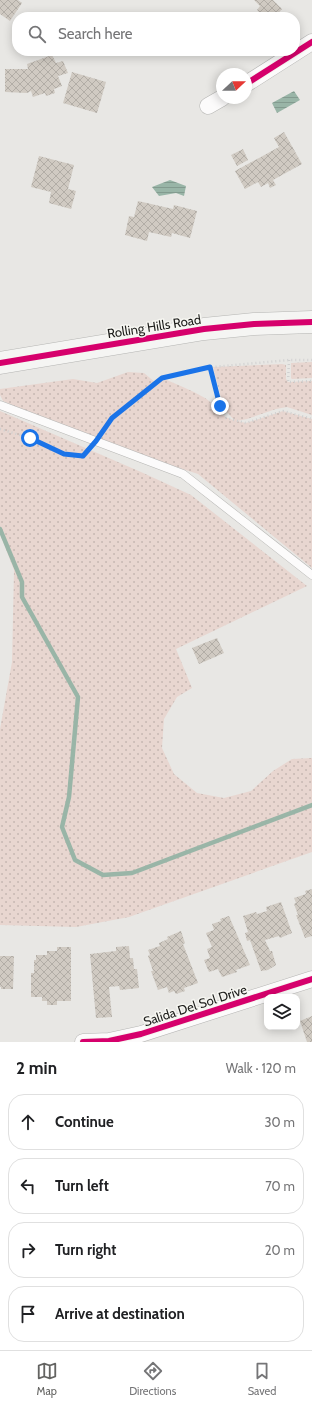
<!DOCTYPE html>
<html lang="en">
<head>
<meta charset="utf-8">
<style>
	:root { --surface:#fff; --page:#f2f2f2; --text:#202124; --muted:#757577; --line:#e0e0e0; --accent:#636361 }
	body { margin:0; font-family:Cabin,sans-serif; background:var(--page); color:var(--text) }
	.controls { position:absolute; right:12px; bottom:12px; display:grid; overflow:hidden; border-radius:8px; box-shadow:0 2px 10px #0003 }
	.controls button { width:36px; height:36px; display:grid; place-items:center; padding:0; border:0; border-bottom:1px solid var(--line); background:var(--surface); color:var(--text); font:20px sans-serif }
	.compass { position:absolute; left:216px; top:68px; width:36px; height:36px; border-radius:50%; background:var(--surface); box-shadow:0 2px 10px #0003; rotate:68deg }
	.stop { position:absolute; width:12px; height:12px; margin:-9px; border:3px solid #1a73e8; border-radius:50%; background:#fff }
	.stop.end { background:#1a73e8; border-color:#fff; box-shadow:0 1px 4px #0008 }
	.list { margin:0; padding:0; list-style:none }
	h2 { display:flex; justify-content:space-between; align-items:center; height:52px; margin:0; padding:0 16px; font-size:17px }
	h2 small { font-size:13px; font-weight:400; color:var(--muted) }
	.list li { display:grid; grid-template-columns:26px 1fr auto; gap:12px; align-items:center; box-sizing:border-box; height:56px; margin:0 8px 8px; padding:0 8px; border:1px solid var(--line); border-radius:16px }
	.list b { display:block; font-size:15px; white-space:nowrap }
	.list em { font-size:13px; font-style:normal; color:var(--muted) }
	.icon { flex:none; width:22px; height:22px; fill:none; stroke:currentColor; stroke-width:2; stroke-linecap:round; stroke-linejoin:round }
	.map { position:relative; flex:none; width:312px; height:1042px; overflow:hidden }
	.search { position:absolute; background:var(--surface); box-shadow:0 2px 10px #0003; left:12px; right:12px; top:12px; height:44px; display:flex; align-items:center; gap:10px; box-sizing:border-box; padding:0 14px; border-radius:16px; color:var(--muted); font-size:15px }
	.sheet { height:308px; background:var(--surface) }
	nav { display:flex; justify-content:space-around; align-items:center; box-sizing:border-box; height:56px; border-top:1px solid var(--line); background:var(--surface); font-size:11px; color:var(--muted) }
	nav a { display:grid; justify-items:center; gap:2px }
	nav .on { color:var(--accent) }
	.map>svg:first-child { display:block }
	.grass { fill:url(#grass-dots) }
	.water { fill:url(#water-rules) }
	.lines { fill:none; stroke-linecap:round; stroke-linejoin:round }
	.stream { stroke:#99b5a7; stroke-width:4.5 }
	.building { fill:url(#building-cross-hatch) }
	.lane-casing { stroke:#b5b5b3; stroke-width:9 }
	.street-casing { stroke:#b5b5b3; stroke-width:17 }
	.secondary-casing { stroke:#b5b5b3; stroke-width:23 }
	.path { stroke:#d0d0d0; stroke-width:2.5; stroke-dasharray:1 3; stroke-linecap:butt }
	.lane { stroke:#fcfbfb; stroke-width:8 }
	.street { stroke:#fcfbfb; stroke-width:16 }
	.secondary { stroke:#f5f5f3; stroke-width:22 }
	.cycleway-casing { stroke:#f6f6f1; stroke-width:8 }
	.cycleway { stroke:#d6006c; stroke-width:6 }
	.route { stroke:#1a73e8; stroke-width:5 }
	.labels { text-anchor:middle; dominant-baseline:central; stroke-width:3; stroke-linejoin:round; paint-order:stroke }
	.street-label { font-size:13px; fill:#1c1c1a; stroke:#f6f6f1 }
</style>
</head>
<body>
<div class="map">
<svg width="312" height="1042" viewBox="0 0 312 1042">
	<defs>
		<pattern id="grass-dots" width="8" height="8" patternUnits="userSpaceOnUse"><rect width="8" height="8" fill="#e8d6d0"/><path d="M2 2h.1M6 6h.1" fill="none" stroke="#c6b7b2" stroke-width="1.8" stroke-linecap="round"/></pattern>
		<pattern id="water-rules" width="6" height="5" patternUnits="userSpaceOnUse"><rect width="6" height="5" fill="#99b5a7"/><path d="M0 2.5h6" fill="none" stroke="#839b8f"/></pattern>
		<pattern id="building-cross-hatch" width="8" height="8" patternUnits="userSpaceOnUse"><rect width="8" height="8" fill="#d0cac2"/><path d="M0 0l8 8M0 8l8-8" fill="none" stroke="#b2ada6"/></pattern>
	</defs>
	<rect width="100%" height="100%" fill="#e8e7e4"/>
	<!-- grass -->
	<path class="grass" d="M 312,362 L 312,378 L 292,379 L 291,378 L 291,363 Z
		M 282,364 L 286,365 L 286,379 L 288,382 L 312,381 L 312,415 L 287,407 L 276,409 L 247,419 L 237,421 L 246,423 L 283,411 L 312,419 L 312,568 L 198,474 L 96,441 L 3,401 L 0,395 L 0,389 L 73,379 L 97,383 L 128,372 L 144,373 L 156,383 L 162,378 C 176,384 191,390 205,398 C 217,406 218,416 234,420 L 224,409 L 213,367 Z
		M 0,411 L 141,472 L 191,495 L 307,586 L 176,649 L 192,688 L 177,697 L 164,719 L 162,748 L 174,774 L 197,793 L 224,798 L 251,791 L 273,771 L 292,759 L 312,758 L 312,852 L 129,917 L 76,927 L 0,925 L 0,729 L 12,662 L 14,570 L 0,534 Z"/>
	<!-- water -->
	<path class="water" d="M 294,91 L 300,100 L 277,113 L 272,103 Z
		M 170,180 L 186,186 L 184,196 L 176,193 L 159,196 L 152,187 Z"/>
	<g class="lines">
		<!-- stream -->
		<path class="stream" d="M 0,529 L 22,582 L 22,597 L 78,697 L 69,797 L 62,827 L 75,860 L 103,875 L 132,873 L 312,805"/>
	</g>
	<!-- building -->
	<path class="building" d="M 0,0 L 18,0 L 22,3 L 10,21 L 0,14 Z
		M 254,0 L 273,0 L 282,9 L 275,17 L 264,17 L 257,10 L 260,6 Z
		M 52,55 L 56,63 L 63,61 L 68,73 L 58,76 L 62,86 L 54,89 L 55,93 L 46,96 L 45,93 L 33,97 L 31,91 L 27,93 L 5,92 L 5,69 L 28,69 L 27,64 Z
		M 72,72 L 106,82 L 97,113 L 63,103 Z
		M 284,132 L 302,164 L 273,180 L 276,185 L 270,188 L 268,183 L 261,187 L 258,182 L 245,189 L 235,171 L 279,147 L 274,138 Z
		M 243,149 L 248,160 L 237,166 L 231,155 Z
		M 39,156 L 74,165 L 68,189 L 76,191 L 71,209 L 49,203 L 51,192 L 31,187 Z
		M 138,201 L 173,209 L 174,205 L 197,211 L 190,238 L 172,233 L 171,237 L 149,232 L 147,241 L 125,235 L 129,216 L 134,217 Z
		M 217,638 L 224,653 L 199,664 L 192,648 Z
		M 312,889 L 312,936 L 305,938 L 296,915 L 298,915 L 294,904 L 296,903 L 294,898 L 306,894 L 305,891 Z
		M 281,902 L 292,933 L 280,938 L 279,936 L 265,940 L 270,951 L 272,951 L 276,965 L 268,970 L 261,971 L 250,940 L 247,941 L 245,933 L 248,932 L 243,916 L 256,912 L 257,914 L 267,911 L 266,907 Z
		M 229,916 L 250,965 L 236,970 L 237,972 L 222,977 L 218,969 L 209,972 L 204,960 L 210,958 L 207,949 L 212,947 L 206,933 L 214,930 L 212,924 L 221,921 L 220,919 Z
		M 181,931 L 185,943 L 183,944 L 198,983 L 184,988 L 185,991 L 176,994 L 174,991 L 169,993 L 167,987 L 158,990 L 151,971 L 153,971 L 148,956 L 150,955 L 148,950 L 160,946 L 159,943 L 168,939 L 167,937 Z
		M 129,946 L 130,958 L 133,958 L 134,969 L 137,969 L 139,988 L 120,990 L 119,986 L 109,987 L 112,1017 L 96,1018 L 90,954 L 116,951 L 116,947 Z
		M 57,947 L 71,947 L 71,1001 L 57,1001 L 57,1005 L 47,1005 L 47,1001 L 42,1001 L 42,997 L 31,997 L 31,973 L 34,973 L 34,960 L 36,960 L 36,955 L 47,955 L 47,951 L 57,951 Z
		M 0,956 L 14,956 L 13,989 L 1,989 L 1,987 L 0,987 Z
		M 312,1016 L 312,1042 L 307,1042 L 300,1021 Z"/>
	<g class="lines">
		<defs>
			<path id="lane" d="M 0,405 L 183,474 L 312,575"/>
			<path id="street" d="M 246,84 L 312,42
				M 208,106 L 222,98
				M 83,1042 L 109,1041 L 141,1034 L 312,979"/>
			<path id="secondary" d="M 0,363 L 204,329 L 254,324 L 312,322"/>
		</defs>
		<!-- lane casing -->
		<use href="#lane" class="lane-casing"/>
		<!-- street casing -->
		<use href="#street" class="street-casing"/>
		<!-- secondary casing -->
		<use href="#secondary" class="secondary-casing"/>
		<!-- path -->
		<path class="path" d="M 289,360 L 288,382 L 312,381
			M 210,368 L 220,406 L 226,418 L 246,423 L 283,411 L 312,419
			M 0,429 L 30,438 L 64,454 L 83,456 L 88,450
			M 102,432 L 112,418 L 162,378 L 213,367 L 289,360 L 312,360"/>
		<!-- lane -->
		<use href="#lane" class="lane"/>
		<!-- street -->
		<use href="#street" class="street"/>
		<!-- secondary -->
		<use href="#secondary" class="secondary"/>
		<defs>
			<path id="cycleway" d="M 246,84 L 312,42
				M 0,363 L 204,329 L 254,324 L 312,322
				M 83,1042 L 109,1041 L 141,1034 L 312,979"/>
		</defs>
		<!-- cycleway casing -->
		<use href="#cycleway" class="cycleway-casing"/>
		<!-- cycleway -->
		<use href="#cycleway" class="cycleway"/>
	</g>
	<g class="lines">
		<!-- route -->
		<path class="route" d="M 30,438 L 64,454 L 83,456 L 96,441 L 112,418 L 162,378 L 210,367 L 220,406"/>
	</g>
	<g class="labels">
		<!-- street labels -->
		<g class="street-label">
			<text transform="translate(154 326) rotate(-9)">Rolling Hills Road</text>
			<text transform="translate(195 1005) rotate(-18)">Salida Del Sol Drive</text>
		</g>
	</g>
</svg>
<div class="controls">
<button><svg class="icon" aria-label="layers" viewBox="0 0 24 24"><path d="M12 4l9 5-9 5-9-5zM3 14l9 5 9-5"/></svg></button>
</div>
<svg class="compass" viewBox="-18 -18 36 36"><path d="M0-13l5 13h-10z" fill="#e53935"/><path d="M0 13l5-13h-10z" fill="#757577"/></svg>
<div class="stop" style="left:30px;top:438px"></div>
<div class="stop end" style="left:220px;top:406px"></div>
<div class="search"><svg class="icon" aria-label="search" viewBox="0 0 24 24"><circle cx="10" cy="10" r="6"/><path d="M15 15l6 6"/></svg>Search here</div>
</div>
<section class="sheet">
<h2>2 min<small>Walk · 120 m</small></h2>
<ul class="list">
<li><svg class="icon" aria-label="ahead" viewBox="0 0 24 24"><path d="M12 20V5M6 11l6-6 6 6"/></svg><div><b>Continue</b></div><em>30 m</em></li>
<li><svg class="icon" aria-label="left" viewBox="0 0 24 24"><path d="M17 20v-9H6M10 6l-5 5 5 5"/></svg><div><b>Turn left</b></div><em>70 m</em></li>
<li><svg class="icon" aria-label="right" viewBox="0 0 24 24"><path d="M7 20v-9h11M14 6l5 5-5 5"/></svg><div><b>Turn right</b></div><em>20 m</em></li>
<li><svg class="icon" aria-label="arrive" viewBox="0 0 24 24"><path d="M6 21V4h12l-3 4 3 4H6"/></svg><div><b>Arrive at destination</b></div></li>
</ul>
</section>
<nav>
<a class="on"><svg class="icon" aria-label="map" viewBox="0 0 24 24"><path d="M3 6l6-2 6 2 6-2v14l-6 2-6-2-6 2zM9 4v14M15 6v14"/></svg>Map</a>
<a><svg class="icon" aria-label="directions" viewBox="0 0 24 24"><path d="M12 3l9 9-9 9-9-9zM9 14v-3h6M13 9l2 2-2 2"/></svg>Directions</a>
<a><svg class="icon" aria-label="saved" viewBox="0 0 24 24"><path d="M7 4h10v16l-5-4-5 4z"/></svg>Saved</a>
</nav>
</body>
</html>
